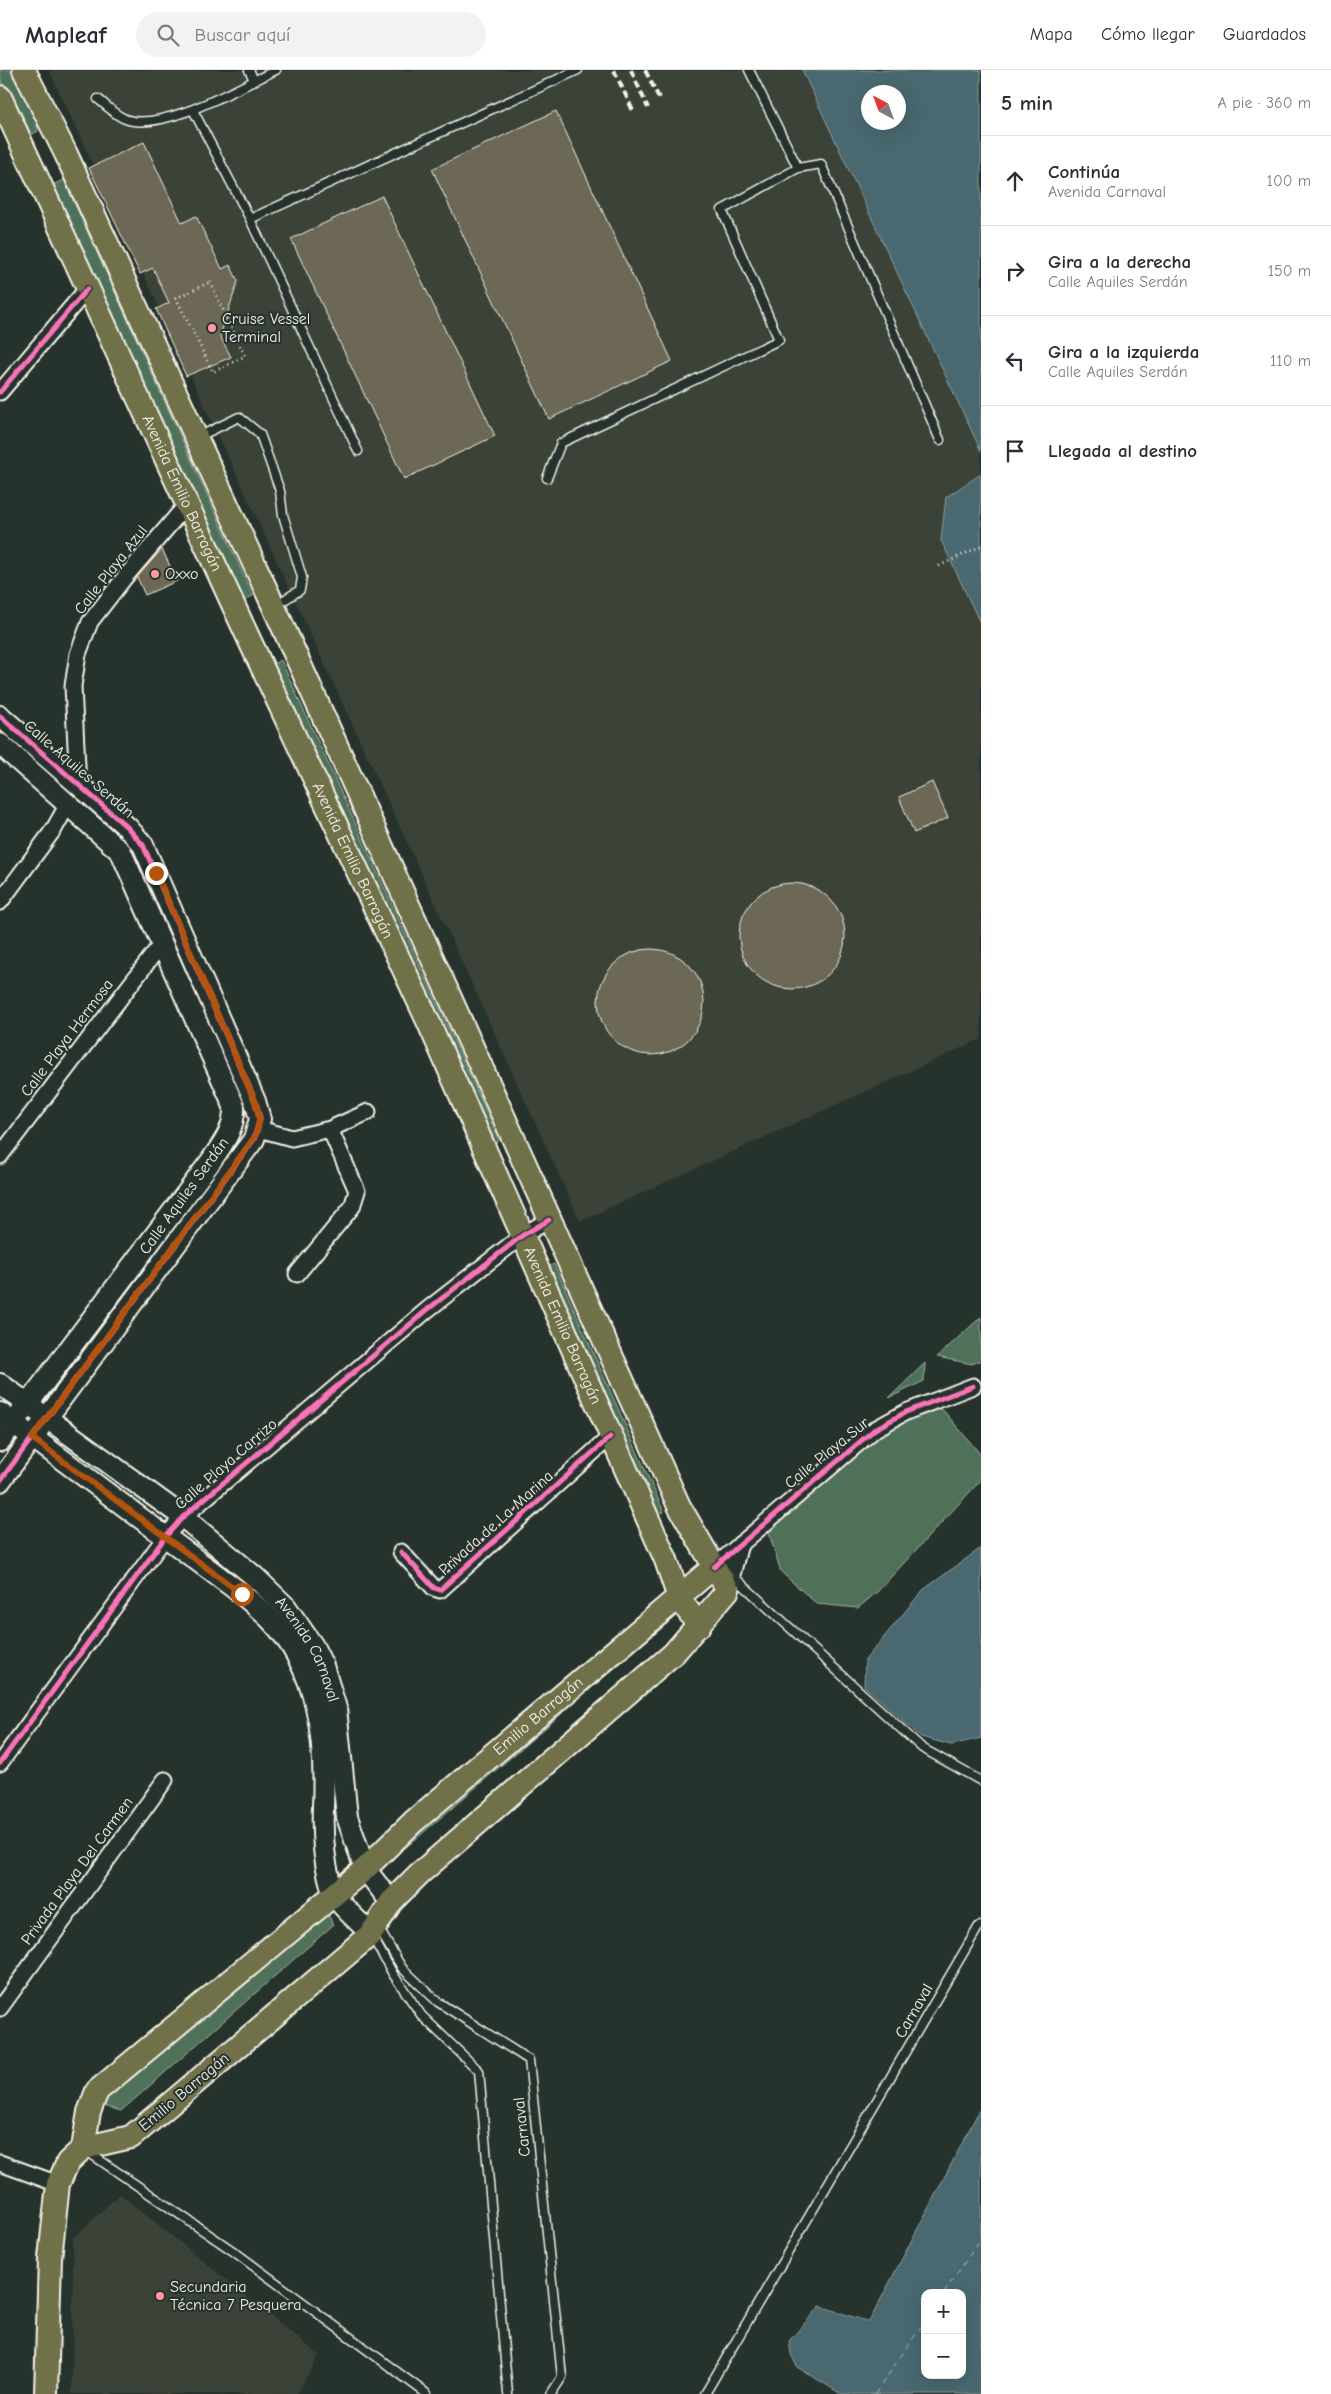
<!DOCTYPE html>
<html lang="es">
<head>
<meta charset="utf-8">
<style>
	:root { --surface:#fff; --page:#f2f2f3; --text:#2b2b33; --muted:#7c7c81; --line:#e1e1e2 }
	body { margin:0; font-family:"Comic Neue",sans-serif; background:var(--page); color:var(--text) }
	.controls { position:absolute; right:15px; bottom:15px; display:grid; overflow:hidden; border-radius:10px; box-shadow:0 5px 20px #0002 }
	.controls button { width:45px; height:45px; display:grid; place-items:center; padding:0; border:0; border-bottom:1px solid var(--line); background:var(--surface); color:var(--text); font:25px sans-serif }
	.compass { position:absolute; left:861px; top:15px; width:45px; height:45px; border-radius:50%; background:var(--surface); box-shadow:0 5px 20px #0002; rotate:319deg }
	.stop { position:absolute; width:15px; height:15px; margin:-11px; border:4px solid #b45309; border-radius:50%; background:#fff }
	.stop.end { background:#b45309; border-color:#fff; box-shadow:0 1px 5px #0008 }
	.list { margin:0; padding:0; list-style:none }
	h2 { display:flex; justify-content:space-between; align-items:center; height:65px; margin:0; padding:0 20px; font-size:21px }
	h2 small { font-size:16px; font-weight:400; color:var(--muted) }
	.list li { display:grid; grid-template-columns:32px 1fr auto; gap:15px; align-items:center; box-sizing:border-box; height:90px; padding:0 20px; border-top:1px solid var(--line) }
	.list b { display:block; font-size:19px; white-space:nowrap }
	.list p { margin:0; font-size:16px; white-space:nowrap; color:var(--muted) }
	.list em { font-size:16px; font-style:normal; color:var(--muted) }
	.icon { flex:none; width:28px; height:28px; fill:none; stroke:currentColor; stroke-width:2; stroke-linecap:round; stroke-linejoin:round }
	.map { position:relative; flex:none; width:981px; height:2324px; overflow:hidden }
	header { display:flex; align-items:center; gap:30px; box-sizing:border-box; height:70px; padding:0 25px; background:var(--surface); border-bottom:1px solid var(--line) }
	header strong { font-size:24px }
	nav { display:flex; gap:28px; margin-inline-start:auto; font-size:18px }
	.search { width:350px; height:45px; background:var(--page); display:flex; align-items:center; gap:12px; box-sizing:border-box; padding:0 18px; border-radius:28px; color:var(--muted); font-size:19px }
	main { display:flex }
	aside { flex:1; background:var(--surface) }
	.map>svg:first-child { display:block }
	.built { fill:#3b4339 }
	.green { fill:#50715a; stroke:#a2b1a1 }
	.water { fill:#4a6870; stroke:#8e9fa0; fill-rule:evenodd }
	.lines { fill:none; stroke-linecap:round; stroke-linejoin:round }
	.ferry { stroke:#b0bab8; stroke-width:1; stroke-dasharray:6 5; stroke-linecap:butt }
	.building { fill:#6c6754; stroke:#f4f1e8 }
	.lane-casing { stroke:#f4f1e8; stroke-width:11 }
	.street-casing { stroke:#f4f1e8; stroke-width:19 }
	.secondary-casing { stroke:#f4f1e8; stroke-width:24 }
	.primary-casing { stroke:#f4f1e8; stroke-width:26 }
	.path { stroke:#f4f1e8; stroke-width:3; stroke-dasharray:1 4; stroke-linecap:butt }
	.lane { stroke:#26332d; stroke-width:8 }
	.street { stroke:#26332d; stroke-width:15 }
	.secondary { stroke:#26332d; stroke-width:20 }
	.primary { stroke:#6f714a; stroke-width:22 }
	.rail { stroke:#f4f1e8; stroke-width:4; stroke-dasharray:8 4; stroke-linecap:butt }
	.cycleway-casing { stroke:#26332d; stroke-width:8 }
	.cycleway { stroke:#fb73b8; stroke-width:5 }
	.route { stroke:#b45309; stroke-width:6 }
	.poi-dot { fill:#ff9aa2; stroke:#26332d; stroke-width:2 }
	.labels { text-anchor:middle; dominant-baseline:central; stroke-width:4; stroke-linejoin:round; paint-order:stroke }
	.poi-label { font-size:16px; fill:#f4f1e8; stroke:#26332d; text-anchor:start }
	.street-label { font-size:16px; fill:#f4f1e8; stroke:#26332d }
</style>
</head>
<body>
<header>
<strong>Mapleaf</strong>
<div class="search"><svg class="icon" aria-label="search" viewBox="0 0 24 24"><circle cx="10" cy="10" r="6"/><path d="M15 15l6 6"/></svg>Buscar aquí</div>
<nav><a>Mapa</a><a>Cómo llegar</a><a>Guardados</a></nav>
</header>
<main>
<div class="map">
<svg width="981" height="2324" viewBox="0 0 981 2324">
	<rect width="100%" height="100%" fill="#26332d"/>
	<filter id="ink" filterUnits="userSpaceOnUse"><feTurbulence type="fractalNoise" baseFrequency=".02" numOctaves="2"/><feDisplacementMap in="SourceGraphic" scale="10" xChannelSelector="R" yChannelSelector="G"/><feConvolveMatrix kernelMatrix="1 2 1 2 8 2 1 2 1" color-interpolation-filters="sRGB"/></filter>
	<g filter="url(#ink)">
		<!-- built -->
		<path class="built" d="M 49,0 L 802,0 L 981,381 L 981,404 L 946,427 L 941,470 L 981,555 L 981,969 L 580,1151 L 419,798 Z
			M 120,2124 L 319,2285 L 297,2324 L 72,2324 L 73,2168 Z"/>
		<!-- green -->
		<path class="green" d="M 0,0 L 14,0 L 37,53 L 38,61 L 31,65 C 15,57 0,17 0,0 Z
			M 64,110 L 253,526 L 243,531 L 52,115 Z
			M 281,590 L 499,1070 L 492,1077 L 269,596 Z
			M 554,1194 L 664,1442 L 654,1445 L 544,1199 Z
			M 981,1247 L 981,1290 L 972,1294 L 937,1287 Z
			M 925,1293 L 924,1311 L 889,1328 Z
			M 942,1339 L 981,1385 L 981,1410 L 877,1522 L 858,1538 L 817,1534 L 781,1502 L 767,1457 L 885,1358 Z
			M 672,1543 L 672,1549 L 403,1780 L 399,1778 Z
			M 313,1846 L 329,1846 L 333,1855 L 121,2041 L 103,2036 L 104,2025 Z"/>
		<!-- water -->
		<path class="water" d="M 802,0 L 981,0 L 981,381 ZM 898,22 L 898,52 L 868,52 L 868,22 Z
			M 981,404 L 981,555 L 941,470 L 946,427 Z
			M 981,1478 L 981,1668 L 951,1675 L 921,1667 L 864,1616 L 865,1590 L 923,1520 Z
			M 981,2037 L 981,2324 L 841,2324 L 797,2297 L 791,2284 L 789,2271 L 820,2236 L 869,2252 ZM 925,2223 L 962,2223 L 962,2305 L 925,2305 Z"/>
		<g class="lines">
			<!-- ferry -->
			<path class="ferry" d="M 944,2223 L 981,2168
				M 875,2324 L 925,2251"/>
		</g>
		<!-- building -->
		<path class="building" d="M 556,41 L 672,291 L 549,349 L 432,99 Z
			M 144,72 L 182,153 L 196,146 L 222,199 L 230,195 L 238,211 L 220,266 L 231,287 L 186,306 L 156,239 L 169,233 L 153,198 L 140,204 L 89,98 Z
			M 382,126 L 495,366 L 404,409 L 291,169 Z
			M 162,479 L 177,511 L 145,525 L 137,507 Z
			M 932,712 L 948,748 L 914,763 L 899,727 Z
			M739 866a53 53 0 1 1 106 0a53 53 0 1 1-106 0Z
			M598 932a53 53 0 1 1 106 0a53 53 0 1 1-106 0Z"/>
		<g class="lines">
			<defs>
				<path id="lane" d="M 249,0 L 254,10
					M 749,0 L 798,98 L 821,94 L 940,370
					M 98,29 C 106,35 114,44 123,48 C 158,65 242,16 276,0
					M 193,40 L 250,149 L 578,0
					M 250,149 L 358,381
					M 198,367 L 239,347 L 260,364 L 280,421 L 283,445 L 302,507 L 300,520 L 276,535
					M 547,408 L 561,373 L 779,270 L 722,140 L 798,98
					M 732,1505 L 922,1678 L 981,1711
					M 379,1859 L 402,1898 L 438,1932 L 529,1990 L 562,2307 L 551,2324
					M 372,1866 L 393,1904 L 422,1946 L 479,2001 L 508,2324
					M 88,2082 L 236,2183 L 427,2324
					M 705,2324 L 979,1856"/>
				<path id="street" d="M 0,322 L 87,219
					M 78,716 L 73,616 L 78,584 L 90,552 L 125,507 L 188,433
					M 0,832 L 54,759 L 68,734
					M 259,1059 L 292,1068 L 330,1059 L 368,1042
					M 0,1086 L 162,873
					M 297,1204 L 352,1137 L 357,1121 L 330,1059
					M 401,1482 L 434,1518 L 440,1520 L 610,1367
					M 714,1497 L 875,1359 L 906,1342 L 973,1316
					M 728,1520 L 740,1474
					M 0,1693 L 166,1466 L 183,1447 L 427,1240 L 523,1165 L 549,1150
					M 0,1938 L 165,1710
					M 0,2093 L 58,2114"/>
				<g id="secondary">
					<path d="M 0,646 L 127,757 L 143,775 L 255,1031 L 260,1049 L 254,1069 L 0,1411"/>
					<path d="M 0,674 L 121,782 L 234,1036 C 235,1059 223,1073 211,1091 L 0,1371"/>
					<path id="s1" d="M 0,1314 L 183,1447 L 255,1507 L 286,1537 L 313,1576 L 323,1596 L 336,1638 L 347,1747 L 365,1799 L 391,1832"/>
					<path d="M 0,1343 L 242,1524 C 251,1532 261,1540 270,1549 C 319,1600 326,1670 323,1737 C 322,1762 323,1784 329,1808 C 331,1813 331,1821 335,1826 C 344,1840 360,1852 371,1864"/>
				</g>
				<g id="primary">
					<path d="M 24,0 L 66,84 L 274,537 L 679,1436 L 728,1520 L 674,1583 L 419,1804 L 391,1832 L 371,1864 L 131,2067 L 83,2078"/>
					<path id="s2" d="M 0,27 L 248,567 L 428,951 L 666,1490 L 679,1528 L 699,1556"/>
					<path id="s3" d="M 83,2078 L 89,2042 L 97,2021 L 365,1799 L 413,1752 L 714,1497"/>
					<path d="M 46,2324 L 50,2188 L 58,2114 L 68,2092 L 83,2078"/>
				</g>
			</defs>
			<!-- lane casing -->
			<use href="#lane" class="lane-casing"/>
			<!-- street casing -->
			<use href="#street" class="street-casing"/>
			<!-- secondary casing -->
			<use href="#secondary" class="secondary-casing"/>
			<!-- primary casing -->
			<use href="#primary" class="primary-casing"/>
			<!-- path -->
			<path class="path" d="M 210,212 L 245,286 L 213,302 L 176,228 Z
				M 939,496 L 981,476"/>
			<!-- lane -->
			<use href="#lane" class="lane"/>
			<!-- street -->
			<use href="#street" class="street"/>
			<!-- secondary -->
			<use href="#secondary" class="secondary"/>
			<!-- primary -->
			<use href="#primary" class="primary"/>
			<!-- rail -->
			<path class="rail" d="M 614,0 L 634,43
				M 631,0 L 648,38
				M 645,0 L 661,32"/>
			<defs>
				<path id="cycleway" d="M 0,322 L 87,219
					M 0,646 L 127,757 L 143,775 L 255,1031 L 260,1049 L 254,1069 L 0,1411
					M 401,1482 L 434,1518 L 440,1520 L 610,1367
					M 714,1497 L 875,1359 L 906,1342 L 973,1316
					M 0,1693 L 166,1466 L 183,1447 L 427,1240 L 523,1165 L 549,1150"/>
			</defs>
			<!-- cycleway casing -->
			<use href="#cycleway" class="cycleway-casing"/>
			<!-- cycleway -->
			<use href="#cycleway" class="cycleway"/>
		</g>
	</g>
	<g class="lines" filter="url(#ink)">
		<!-- route -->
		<path class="route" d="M 156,803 L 255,1031 C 260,1045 261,1054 254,1068 L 32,1368 L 242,1524"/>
	</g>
	<!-- markers -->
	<g class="poi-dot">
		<circle cx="212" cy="258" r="5"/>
		<circle cx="155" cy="504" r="5"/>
		<circle cx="160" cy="2226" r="5"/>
	</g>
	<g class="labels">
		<!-- poi labels -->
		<g class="poi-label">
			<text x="222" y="249">Cruise Vessel<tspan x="222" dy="18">Terminal</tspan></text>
			<text x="165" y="504">Oxxo</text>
			<text x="170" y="2217">Secundaria<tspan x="170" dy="18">Técnica 7 Pesquera</tspan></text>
		</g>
		<!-- street labels -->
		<g class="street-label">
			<text stroke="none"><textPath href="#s2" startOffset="436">Avenida Emilio Barragán</textPath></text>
			<text transform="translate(111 500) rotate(-52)">Calle Playa Azul</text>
			<text transform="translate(79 699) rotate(41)">Calle Aquiles Serdán</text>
			<text stroke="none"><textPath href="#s2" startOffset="841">Avenida Emilio Barragán</textPath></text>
			<text transform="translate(67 968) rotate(-53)">Calle Playa Hermosa</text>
			<text transform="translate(184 1126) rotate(-54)">Calle Aquiles Serdán</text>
			<text stroke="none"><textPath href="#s2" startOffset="1351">Avenida Emilio Barragán</textPath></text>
			<text transform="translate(827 1383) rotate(-39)">Calle Playa Sur</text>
			<text transform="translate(226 1394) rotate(-41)">Calle Playa Carrizo</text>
			<text transform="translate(496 1453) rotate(-42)">Privada de La Marina</text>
			<text stroke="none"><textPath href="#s1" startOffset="411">Avenida Carnaval</textPath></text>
			<text stroke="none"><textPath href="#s3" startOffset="638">Emilio Barragán</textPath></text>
			<text transform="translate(77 1801) rotate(-54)">Privada Playa Del Carmen</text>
			<text transform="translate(914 1941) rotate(-60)">Carnaval</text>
			<text transform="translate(184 2022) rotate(-40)">Emilio Barragán</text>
			<text transform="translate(522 2057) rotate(-96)">Carnaval</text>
		</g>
	</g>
</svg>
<div class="controls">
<button>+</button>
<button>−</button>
</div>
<svg class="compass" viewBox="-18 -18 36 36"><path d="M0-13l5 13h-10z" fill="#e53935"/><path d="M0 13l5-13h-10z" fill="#7c7c81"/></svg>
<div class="stop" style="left:242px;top:1524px"></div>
<div class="stop end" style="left:156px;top:803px"></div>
</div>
<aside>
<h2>5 min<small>A pie · 360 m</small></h2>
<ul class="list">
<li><svg class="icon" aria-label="ahead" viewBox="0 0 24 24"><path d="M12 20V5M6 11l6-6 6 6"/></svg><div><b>Continúa</b><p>Avenida Carnaval</p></div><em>100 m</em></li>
<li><svg class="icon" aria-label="right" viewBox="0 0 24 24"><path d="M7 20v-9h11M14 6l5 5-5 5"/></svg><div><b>Gira a la derecha</b><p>Calle Aquiles Serdán</p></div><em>150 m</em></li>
<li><svg class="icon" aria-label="left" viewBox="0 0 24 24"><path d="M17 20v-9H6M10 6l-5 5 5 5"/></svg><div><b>Gira a la izquierda</b><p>Calle Aquiles Serdán</p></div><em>110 m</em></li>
<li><svg class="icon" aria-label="arrive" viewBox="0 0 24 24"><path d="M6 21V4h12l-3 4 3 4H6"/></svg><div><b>Llegada al destino</b></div></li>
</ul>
</aside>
</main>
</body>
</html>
